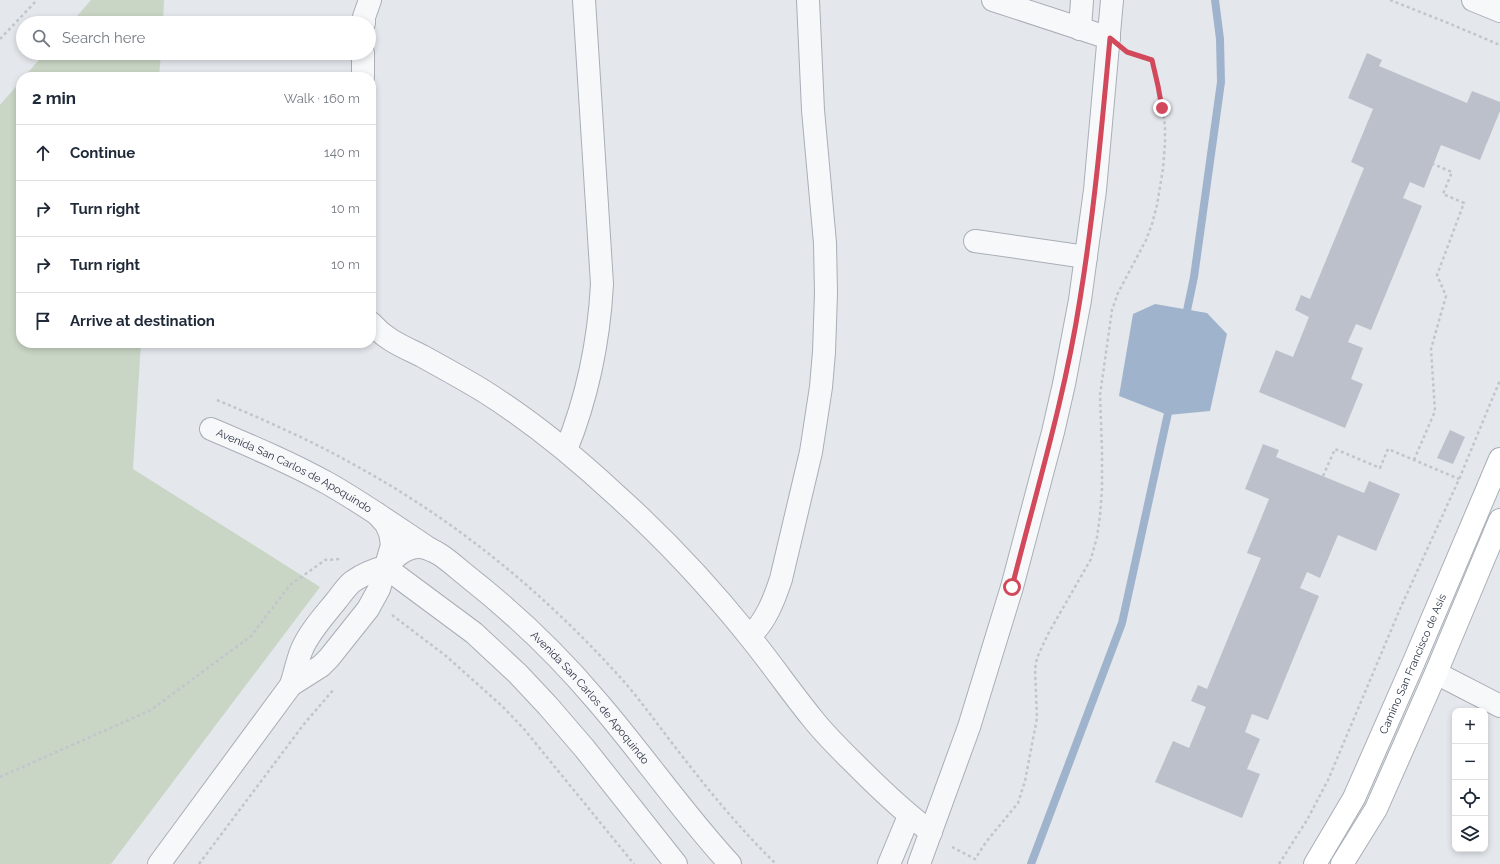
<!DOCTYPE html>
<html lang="en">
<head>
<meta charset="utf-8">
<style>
	:root { --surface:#fff; --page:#f6f6f7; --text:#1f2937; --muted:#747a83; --line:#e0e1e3 }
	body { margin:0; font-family:Raleway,sans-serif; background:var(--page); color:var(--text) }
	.controls { position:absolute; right:12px; bottom:12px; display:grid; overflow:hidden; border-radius:8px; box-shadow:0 2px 6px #0003 }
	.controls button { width:36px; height:36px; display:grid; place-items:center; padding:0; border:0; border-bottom:1px solid var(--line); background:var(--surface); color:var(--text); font:20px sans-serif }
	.stop { position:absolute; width:12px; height:12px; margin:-9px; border:3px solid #d1495b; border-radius:50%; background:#fff }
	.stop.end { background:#d1495b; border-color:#fff; box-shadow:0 1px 4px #0008 }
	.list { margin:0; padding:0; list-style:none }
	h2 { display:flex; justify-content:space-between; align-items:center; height:52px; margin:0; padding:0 16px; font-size:17px }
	h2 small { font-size:13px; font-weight:400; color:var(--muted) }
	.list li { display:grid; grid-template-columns:26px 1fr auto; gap:12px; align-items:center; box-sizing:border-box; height:56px; padding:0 16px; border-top:1px solid var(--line) }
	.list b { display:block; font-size:15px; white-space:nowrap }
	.list em { font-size:13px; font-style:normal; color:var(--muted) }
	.icon { flex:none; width:22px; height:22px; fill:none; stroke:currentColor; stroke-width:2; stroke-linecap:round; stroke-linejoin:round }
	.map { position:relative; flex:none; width:1500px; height:864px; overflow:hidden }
	.search { position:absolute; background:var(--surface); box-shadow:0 2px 6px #0003; left:16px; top:16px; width:360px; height:44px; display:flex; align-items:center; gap:10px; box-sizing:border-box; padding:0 14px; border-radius:22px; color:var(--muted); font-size:15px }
	.panel { position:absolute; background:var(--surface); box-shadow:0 2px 6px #0003; left:16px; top:72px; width:360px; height:276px; border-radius:16px }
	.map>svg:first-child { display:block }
	.green { fill:#c9d6c5 }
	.water { fill:#9fb4cc }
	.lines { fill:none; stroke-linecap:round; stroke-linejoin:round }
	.stream { stroke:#9fb4cc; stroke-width:8 }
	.building { fill:#bbc0ca }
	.minor-casing { stroke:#a9aeb7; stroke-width:24 }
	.secondary-casing { stroke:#a9aeb7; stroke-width:24 }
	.path { stroke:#c2c5cb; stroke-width:2.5; stroke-dasharray:3 3; stroke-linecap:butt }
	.minor { stroke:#f7f8fa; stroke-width:22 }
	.secondary { stroke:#fff; stroke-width:22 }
	.route { stroke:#d1495b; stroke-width:5 }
	.labels { text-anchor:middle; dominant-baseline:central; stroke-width:3.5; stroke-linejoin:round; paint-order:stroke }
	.street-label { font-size:11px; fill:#2b3445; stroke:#f4f6f9 }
</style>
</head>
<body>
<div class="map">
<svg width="1500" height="864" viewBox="0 0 1500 864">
	<rect width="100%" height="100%" fill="#e4e7ec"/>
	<!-- green -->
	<path class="green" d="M 91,0 L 164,0 L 163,23 L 71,23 Z
		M 45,53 L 161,53 L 159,77 L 24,77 Z
		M 21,81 L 21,343 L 141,343 L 133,469 L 320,587 L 111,864 L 0,864 L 0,105 Z"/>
	<!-- water -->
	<path class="water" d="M 1155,304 L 1207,313 L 1227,334 L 1210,411 L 1168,415 L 1119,396 L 1133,314 Z"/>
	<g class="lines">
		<!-- stream -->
		<path class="stream" d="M 1185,320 L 1194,277 L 1221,82 L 1220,39 L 1215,0
			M 1031,864 L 1122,623 L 1170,404"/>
	</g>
	<!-- building -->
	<path class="building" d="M 1367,53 L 1382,60 L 1379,66 L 1467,103 L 1472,91 L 1500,102 L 1500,111 L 1480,160 L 1441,145 L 1424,188 L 1410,182 L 1403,198 L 1422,206 L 1371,330 L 1356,324 L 1348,342 L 1363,348 L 1351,379 L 1363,384 L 1345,428 L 1259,392 L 1276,350 L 1293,357 L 1309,317 L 1295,310 L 1301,295 L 1310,299 L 1364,168 L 1351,162 L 1373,109 L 1348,98 Z
		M 1450,430 L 1465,437 L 1453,464 L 1437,458 Z
		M 1263,444 L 1279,450 L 1276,457 L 1364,493 L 1369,481 L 1400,494 L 1376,551 L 1338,535 L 1320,578 L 1307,572 L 1300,588 L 1319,596 L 1268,720 L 1252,714 L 1245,732 L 1260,739 L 1247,769 L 1260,774 L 1242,818 L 1155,782 L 1173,741 L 1189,748 L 1206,707 L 1191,701 L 1198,685 L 1207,689 L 1261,558 L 1247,553 L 1269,499 L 1245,489 Z"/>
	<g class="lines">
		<defs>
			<g id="minor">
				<path d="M 993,0 L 1109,38"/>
				<path d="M 1473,0 L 1500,11"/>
				<path d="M 364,23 L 364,17 L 370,0"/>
				<path d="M 1080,29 L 1082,0"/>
				<path d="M 363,77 L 363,53"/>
				<path d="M 975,241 L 1086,257"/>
				<path d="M 371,323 C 386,340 402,346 422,356 C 442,367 462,378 482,390 C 530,420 573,455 615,494 C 663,537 708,585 749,636 C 771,663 790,691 812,718 C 826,736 843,752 859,768 C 882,791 905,813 931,832"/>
				<path id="s1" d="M 211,429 C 251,446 291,463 329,484 C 364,504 398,528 431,550"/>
				<path d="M 566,450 C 587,398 599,340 602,284 L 584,0"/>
				<path id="s2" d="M 385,567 C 395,557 406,546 421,547 C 438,549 454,566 467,576 C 514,613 557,654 596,700 C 642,753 682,812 730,864"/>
				<path d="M 385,567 L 474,633 L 518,674 L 548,706 L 585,749 L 676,864"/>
				<path d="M 750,636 C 766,621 774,600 781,579 L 811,452 L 821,387 L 824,352 L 826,293 L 825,243 L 813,110 L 808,0"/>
				<path d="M 1436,673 L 1500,706"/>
				<path d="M 291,685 C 295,673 297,661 302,649 C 310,631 324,616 336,601 C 341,595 346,587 352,582 C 362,575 373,570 385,567"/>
				<path d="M 159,864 L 291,685 L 321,666 L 329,658 L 368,609 L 379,589 L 392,545 L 390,533 L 386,524 L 377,514"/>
				<path d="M 889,864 L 909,816"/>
				<path d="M 919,864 L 969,727 L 1012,587 L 1053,432 L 1064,384 L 1080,300 L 1095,190 L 1112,0"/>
			</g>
			<g id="secondary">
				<path id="s3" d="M 1315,864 L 1354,798 L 1413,664 L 1500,459"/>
				<path d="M 1342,864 L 1376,809 L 1436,673 L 1500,520"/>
			</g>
		</defs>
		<!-- minor casing -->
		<use href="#minor" class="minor-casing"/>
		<!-- secondary casing -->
		<use href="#secondary" class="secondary-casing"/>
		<!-- path -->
		<path class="path" d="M 1390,0 L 1448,23 L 1500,45
			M 0,39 L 37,0
			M 217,400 C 262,419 308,439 351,463 C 454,519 541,590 619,676 C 638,697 655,721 672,743 C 705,786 738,827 776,864
			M 1414,460 L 1435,411 L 1431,349 L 1446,296 L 1437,275 L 1464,203 L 1443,194 L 1452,172 L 1433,164
			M 1323,476 L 1335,449 L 1380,468 L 1388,449 L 1459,479
			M 392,615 L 446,656 L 502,706 L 524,729 L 634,864
			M 0,777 L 151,710 L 251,636 L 290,585 L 325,560 L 340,559
			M 952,847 L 975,859 L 986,842 L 1018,803 L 1025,781 L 1037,718 L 1035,669 L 1037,658 L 1048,634 L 1091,559 L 1097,537 L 1100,516 L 1102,489 L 1102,450 L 1100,395 L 1112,310 L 1118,293 L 1146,240 L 1152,224 L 1157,205 L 1163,169 L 1165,143 L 1165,126 L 1159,86 L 1152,60 L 1131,53
			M 199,864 L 304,724 L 334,689
			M 1279,864 L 1307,820 L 1328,780 L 1400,609 L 1460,477 L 1500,380"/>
		<!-- minor -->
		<use href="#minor" class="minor"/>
		<!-- secondary -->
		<use href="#secondary" class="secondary"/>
	</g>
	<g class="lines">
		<!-- route -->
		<path class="route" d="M 1012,587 C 1036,492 1065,397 1080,299 C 1094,213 1102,126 1110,38 L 1127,52 L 1152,60 L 1158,86 L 1162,108"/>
	</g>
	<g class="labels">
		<!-- street labels -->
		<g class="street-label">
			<text stroke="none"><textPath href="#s1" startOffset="93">Avenida San Carlos de Apoquindo</textPath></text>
			<text stroke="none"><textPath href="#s3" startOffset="223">Camino San Francisco de Asís</textPath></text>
			<text stroke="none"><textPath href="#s2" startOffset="271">Avenida San Carlos de Apoquindo</textPath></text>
		</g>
	</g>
</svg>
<div class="controls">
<button>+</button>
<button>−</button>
<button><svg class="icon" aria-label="locate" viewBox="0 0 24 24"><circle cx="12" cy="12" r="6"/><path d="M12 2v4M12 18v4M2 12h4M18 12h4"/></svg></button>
<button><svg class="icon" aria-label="layers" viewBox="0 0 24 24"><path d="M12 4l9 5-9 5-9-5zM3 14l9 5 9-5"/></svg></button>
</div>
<div class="stop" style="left:1012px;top:587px"></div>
<div class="stop end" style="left:1162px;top:108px"></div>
<div class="search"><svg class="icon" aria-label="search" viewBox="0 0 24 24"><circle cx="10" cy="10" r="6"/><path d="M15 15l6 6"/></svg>Search here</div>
<section class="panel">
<h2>2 min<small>Walk · 160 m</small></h2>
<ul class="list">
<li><svg class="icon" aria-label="ahead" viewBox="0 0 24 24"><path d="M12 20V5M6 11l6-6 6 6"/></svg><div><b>Continue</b></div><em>140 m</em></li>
<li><svg class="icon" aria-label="right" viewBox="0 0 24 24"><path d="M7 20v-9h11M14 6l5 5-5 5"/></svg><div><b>Turn right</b></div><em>10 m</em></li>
<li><svg class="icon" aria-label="right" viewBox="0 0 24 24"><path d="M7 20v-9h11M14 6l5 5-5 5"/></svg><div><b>Turn right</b></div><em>10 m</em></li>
<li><svg class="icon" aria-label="arrive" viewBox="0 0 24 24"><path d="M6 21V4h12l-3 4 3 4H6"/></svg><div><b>Arrive at destination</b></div></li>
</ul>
</section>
</div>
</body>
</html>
